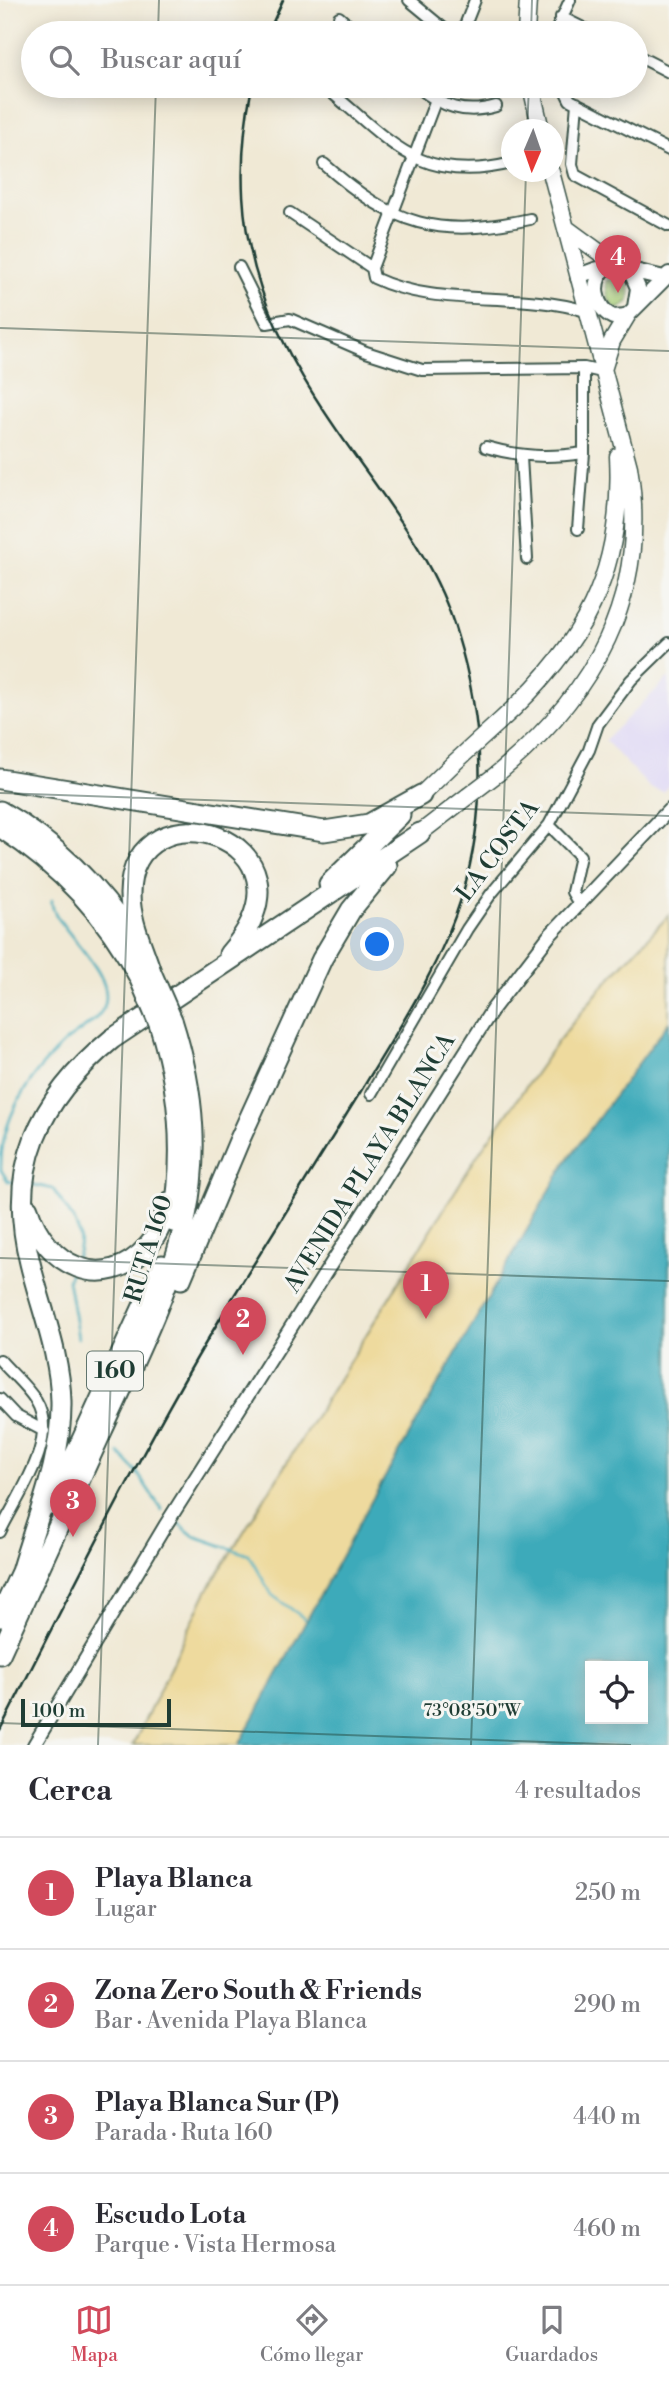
<!DOCTYPE html>
<html lang="es">
<head>
<meta charset="utf-8">
<style>
	:root { --surface:#fff; --page:#f7f7f7; --text:#2b2b33; --muted:#7c7c81; --line:#e1e1e2; --accent:#d1495b }
	body { margin:0; font-family:"Libre Bodoni",serif; background:var(--page); color:var(--text) }
	.controls { position:absolute; right:21px; bottom:21px; display:grid; overflow:hidden; border-radius:0px; box-shadow:0 4px 18px #0003 }
	.controls button { width:63px; height:63px; display:grid; place-items:center; padding:0; border:0; border-bottom:2px solid var(--line); background:var(--surface); color:var(--text); font:35px sans-serif }
	.compass { position:absolute; left:501px; top:119px; width:63px; height:63px; border-radius:50%; background:var(--surface); box-shadow:0 4px 18px #0003; rotate:182deg }
	.scale { position:absolute; left:21px; bottom:18px; width:150px; box-sizing:border-box; padding-left:7px; border:4px solid #1f3d34; border-top:0; font-size:19px; line-height:24px; white-space:nowrap; color:#1f3d34; -webkit-text-stroke:5px #f6f6f2; paint-order:stroke }
	.you { position:absolute; left:378px; top:945px; width:24px; height:24px; margin:-18px; border:5px solid #fff; border-radius:50%; background:#1a73e8; box-shadow:0 0 0 10px #1a73e833 }
	.badge { display:grid; place-items:center; width:46px; height:46px; border-radius:50%; background:var(--accent); color:#fff; font-size:23px; font-weight:700 }
	.pin { position:absolute; translate:-50% -58px; filter:drop-shadow(0 2px 4px #0008) }
	.pin::after { content:''; position:absolute; top:37px; width:24px; height:21px; background:inherit; clip-path:polygon(0 0,100% 0,50% 100%) }
	.list { margin:0; padding:0; list-style:none }
	h2 { display:flex; justify-content:space-between; align-items:center; height:91px; margin:0; padding:0 28px; font-size:30px }
	h2 small { font-size:23px; font-weight:400; color:var(--muted) }
	.list li { display:grid; grid-template-columns:46px 1fr auto; gap:21px; align-items:center; box-sizing:border-box; height:112px; padding:0 28px; border-top:2px solid var(--line) }
	.list b { display:block; font-size:26px; white-space:nowrap }
	.list p { margin:0; font-size:23px; white-space:nowrap; color:var(--muted) }
	.list em { font-size:23px; font-style:normal; color:var(--muted) }
	.icon { flex:none; width:38px; height:38px; fill:none; stroke:currentColor; stroke-width:2; stroke-linecap:round; stroke-linejoin:round }
	.map { position:relative; flex:none; width:669px; height:1745px; overflow:hidden }
	.search { position:absolute; background:var(--surface); box-shadow:0 4px 18px #0003; left:21px; right:21px; top:21px; height:77px; display:flex; align-items:center; gap:18px; box-sizing:border-box; padding:0 24px; border-radius:38px; color:var(--muted); font-size:26px }
	.sheet { height:539px; background:var(--surface) }
	nav { display:flex; justify-content:space-around; align-items:center; box-sizing:border-box; height:98px; border-top:2px solid var(--line); background:var(--surface); font-size:19px; color:var(--muted) }
	nav a { display:grid; justify-items:center; gap:4px }
	nav .on { color:var(--accent) }
	.map>svg:first-child { display:block }
	.built { fill:#ddd5f6 }
	.green { fill:#a8cd77; stroke:#648556; stroke-width:2 }
	.sand { fill:#eeda9e; stroke:#868c69; stroke-width:2 }
	.water { fill:#3caaba; stroke:#2e7477; stroke-width:2; fill-rule:evenodd }
	.lines { fill:none; stroke-linecap:round; stroke-linejoin:round }
	.stream { stroke:#3caaba; stroke-width:2.5 }
	.minor-casing { stroke:#3e574c; stroke-width:14 }
	.tertiary-casing { stroke:#3e574c; stroke-width:16 }
	.secondary-casing { stroke:#3e574c; stroke-width:18 }
	.primary-casing { stroke:#3e574c; stroke-width:19 }
	.motorway-casing { stroke:#3e574c; stroke-width:23 }
	.minor { stroke:#fff; stroke-width:10 }
	.tertiary { stroke:#fff; stroke-width:12 }
	.secondary { stroke:#fff; stroke-width:14 }
	.primary { stroke:#fff; stroke-width:16 }
	.motorway { stroke:#fff; stroke-width:19 }
	.rail { stroke:#1f3d34; stroke-width:2.5 }
	.primary-bridge-casing { stroke:#3e574c; stroke-width:19; stroke-linecap:butt }
	.motorway-bridge-casing { stroke:#3e574c; stroke-width:23; stroke-linecap:butt }
	.primary-bridge { stroke:#fff; stroke-width:16 }
	.motorway-bridge { stroke:#fff; stroke-width:19 }
	.ticks { fill:none; stroke:#1f3d34; stroke-width:2; stroke-opacity:0.45 }
	.labels { text-anchor:middle; dominant-baseline:central; stroke-width:6; stroke-linejoin:round; paint-order:stroke }
	.shield { fill:#f6f6f2; stroke:#60746d; stroke-width:2 }
	.shield-label { font-size:23px; font-weight:bold; fill:#1f3d34 }
	.street-label { font-size:24px; fill:#1f3d34; stroke:#f6f6f2 }
	.ticks-label { font-size:18px; text-anchor:middle; fill:#1f3d34; stroke:#f6f6f2; stroke-width:6; stroke-linejoin:round; paint-order:stroke }
</style>
</head>
<body>
<div class="map">
<svg width="669" height="1745" viewBox="0 0 669 1745">
	<rect width="100%" height="100%" fill="#f6f6f2"/>
	<filter id="ink" filterUnits="userSpaceOnUse"><feTurbulence type="fractalNoise" baseFrequency=".0143" numOctaves="2"/><feDisplacementMap in="SourceGraphic" scale="14" xChannelSelector="R" yChannelSelector="G"/><feConvolveMatrix kernelMatrix="1 2 1 2 8 2 1 2 1" color-interpolation-filters="sRGB"/></filter>
	<filter id="wash" filterUnits="userSpaceOnUse"><feTurbulence type="fractalNoise" baseFrequency=".00686" numOctaves="4" result="noise"/><feDisplacementMap in="SourceGraphic" scale="28" xChannelSelector="R" yChannelSelector="G"/><feGaussianBlur stdDeviation="1.57" result="paint"/><feColorMatrix in="noise" values="0 0 0 0 0 0 0 0 0 0 0 0 0 0 0 0 0 1.4 0 .05"/><feComposite in="paint" operator="in"/></filter>
	<g filter="url(#wash)">
		<rect width="100%" height="100%" fill="#f0e9d5"/>
		<!-- built -->
		<path class="built" d="M 669,677 L 669,784 L 664,792 L 650,788 L 605,740 Z"/>
		<!-- green -->
		<path class="green" d="M 612,277 L 623,278 L 630,288 L 629,301 L 619,309 L 614,308 L 608,298 L 606,282 Z"/>
		<!-- sand -->
		<path class="sand" d="M 669,915 L 669,1022 L 566,1162 L 372,1500 L 239,1745 L 133,1745 L 207,1591 L 477,1156 L 558,1041 L 602,987 Z"/>
		<!-- water -->
		<path class="water" d="M 669,1022 L 669,1745 L 239,1745 L 372,1500 L 566,1162 ZM 590,1666 L 643,1666 L 643,1719 L 590,1719 Z"/>
		<g class="lines">
			<!-- stream -->
			<path class="stream" d="M 17,1183 L 8,1181 L 1,1170 C 0,1120 28,1076 64,1043 C 76,1033 97,1022 104,1007 C 119,971 48,924 52,900
				M 30,1184 L 53,1189 C 68,1213 88,1230 76,1258
				M 71,1271 L 68,1280 L 78,1338
				M 119,1453 L 136,1471 L 162,1510
				M 178,1523 L 194,1536 L 249,1555 L 272,1595 L 305,1619"/>
		</g>
	</g>
	<g filter="url(#ink)">
		<g class="lines">
			<defs>
				<path id="minor" d="M 409,0 L 449,33
					M 339,17 L 357,33
					M 561,17 L 593,33
					M 462,33 L 475,0
					M 555,33 L 570,0
					M 636,55 L 669,72
					M 324,86 C 389,140 420,186 512,163
					M 417,86 C 441,107 465,115 496,106
					M 563,86 L 570,100 L 669,150
					M 577,103 L 572,164 L 575,175 L 669,226
					M 324,164 C 394,226 438,239 530,219
					M 290,213 L 372,268 L 374,278 C 439,309 517,290 586,311
					M 239,267 L 267,323 L 290,319 L 366,352 L 422,370 L 584,368 L 602,372
					M 372,268 L 441,86
					M 486,447 C 521,457 548,458 584,453
					M 521,457 L 527,559
					M 578,529 L 584,453 L 584,368
					M 549,825 L 580,856 L 572,892 L 579,904
					M 371,1094 L 467,929 L 491,894 L 549,825 L 589,750 L 598,724 L 631,680 L 669,643
					M 0,1360 C 11,1373 27,1386 36,1401 C 60,1440 17,1496 0,1532
					M 0,1399 L 16,1416 L 44,1431"/>
				<path id="tertiary" d="M 34,1745 L 165,1526 L 492,1010 L 549,936 L 669,810"/>
				<path id="secondary" d="M 607,267 C 589,281 595,308 613,317 L 627,316 L 669,274
					M 631,272 L 638,288 L 635,307
					M 578,278 C 607,258 633,272 665,278"/>
				<path id="primary" d="M 526,33 L 528,0
					M 531,86 L 541,130
					M 566,228 L 618,266
					M 603,370 L 612,341 L 627,316
					M 498,723 C 583,646 624,574 618,456
					M 497,774 C 594,694 650,596 629,467 L 551,172
					M 421,795 L 453,764
					M 420,833 L 468,796"/>
				<path id="motorway" d="M 0,779 L 324,831 L 369,824 L 421,795
					M 0,811 C 56,843 101,889 135,943
					M 0,827 C 59,865 107,915 139,977
					M 329,884 L 400,815
					M 151,972 C 143,947 130,921 130,894 C 131,780 331,836 229,954
					M 159,1024 C 180,1089 185,1155 173,1222
					M 28,1209 C 45,1265 104,1296 148,1246 C 159,1234 164,1218 169,1202
					M 181,1279 L 239,1141 L 322,959 L 351,910 L 387,866
					M 52,1505 L 162,1265
					M 21,1572 C 37,1516 62,1462 61,1402 C 60,1353 41,1309 30,1263 C 6,1168 39,1099 112,1039 L 420,833
					M 0,1617 L 26,1561
					M 0,1654 C 34,1580 68,1505 102,1431 C 170,1284 225,1185 172,1020"/>
			</defs>
			<!-- minor casing -->
			<use href="#minor" class="minor-casing"/>
			<!-- tertiary casing -->
			<use href="#tertiary" class="tertiary-casing"/>
			<!-- secondary casing -->
			<use href="#secondary" class="secondary-casing"/>
			<!-- primary casing -->
			<use href="#primary" class="primary-casing"/>
			<!-- motorway casing -->
			<use href="#motorway" class="motorway-casing"/>
			<!-- minor -->
			<use href="#minor" class="minor"/>
			<!-- tertiary -->
			<use href="#tertiary" class="tertiary"/>
			<!-- secondary -->
			<use href="#secondary" class="secondary"/>
			<!-- primary -->
			<use href="#primary" class="primary"/>
			<!-- motorway -->
			<use href="#motorway" class="motorway"/>
			<!-- rail -->
			<path class="rail" d="M 268,33 L 283,0
				M 0,1730 C 75,1583 149,1434 235,1294 C 277,1226 319,1158 361,1091 C 399,1028 440,967 462,896 C 488,807 484,722 457,634 C 439,571 401,520 363,467 C 272,342 220,246 252,86"/>
			<defs>
				<path id="primary-bridge" d="M 453,764 L 498,723
					M 468,796 L 497,774"/>
				<path id="motorway-bridge" d="M 151,972 L 172,1020
					M 139,977 L 159,1024"/>
			</defs>
			<!-- primary-bridge casing -->
			<use href="#primary-bridge" class="primary-bridge-casing"/>
			<!-- motorway-bridge casing -->
			<use href="#motorway-bridge" class="motorway-bridge-casing"/>
			<!-- primary-bridge -->
			<use href="#primary-bridge" class="primary-bridge"/>
			<!-- motorway-bridge -->
			<use href="#motorway-bridge" class="motorway-bridge"/>
		</g>
	</g>
	<!-- ticks -->
	<path class="ticks" d="M 158,33 L 159,0M 531,33 L 532,0M 527,130 L 529,86M 0,328 L 669,351M 0,793 L 669,816M 0,1258 L 669,1281M 0,1723 L 631,1745M 98,1745 L 156,86M 471,1745 L 526,172"/>
	<g class="labels">
		<!-- shield labels -->
		<rect class="shield" x="87" y="1351.5" width="56" height="39" rx="5"/>
		<g class="shield-label">
			<text x="115" y="1371">160</text>
		</g>
		<!-- street labels -->
		<g class="street-label">
			<text transform="translate(498 851) rotate(-53)">LA COSTA</text>
			<text transform="translate(370 1163) rotate(-58)">AVENIDA PLAYA BLANCA</text>
			<text transform="translate(149 1249) rotate(-73)">RUTA 160</text>
		</g>
	</g>
	<g class="ticks-label">
		<text x="472" y="1716">73°08'50"W</text>
	</g>
</svg>
<div class="controls">
<button><svg class="icon" aria-label="locate" viewBox="0 0 24 24"><circle cx="12" cy="12" r="6"/><path d="M12 2v4M12 18v4M2 12h4M18 12h4"/></svg></button>
</div>
<svg class="compass" viewBox="-18 -18 36 36"><path d="M0-13l5 13h-10z" fill="#e53935"/><path d="M0 13l5-13h-10z" fill="#7c7c81"/></svg>
<div class="scale">100 m</div>
<div class="you"></div>
<div class="pin badge" style="left:426px;top:1319px">1</div>
<div class="pin badge" style="left:243px;top:1355px">2</div>
<div class="pin badge" style="left:73px;top:1537px">3</div>
<div class="pin badge" style="left:618px;top:293px">4</div>
<div class="search"><svg class="icon" aria-label="search" viewBox="0 0 24 24"><circle cx="10" cy="10" r="6"/><path d="M15 15l6 6"/></svg>Buscar aquí</div>
</div>
<section class="sheet">
<h2>Cerca<small>4 resultados</small></h2>
<ul class="list">
<li><span class="badge">1</span><div><b>Playa Blanca</b><p>Lugar</p></div><em>250 m</em></li>
<li><span class="badge">2</span><div><b>Zona Zero South &amp; Friends</b><p>Bar · Avenida Playa Blanca</p></div><em>290 m</em></li>
<li><span class="badge">3</span><div><b>Playa Blanca Sur (P)</b><p>Parada · Ruta 160</p></div><em>440 m</em></li>
<li><span class="badge">4</span><div><b>Escudo Lota</b><p>Parque · Vista Hermosa</p></div><em>460 m</em></li>
</ul>
</section>
<nav>
<a class="on"><svg class="icon" aria-label="map" viewBox="0 0 24 24"><path d="M3 6l6-2 6 2 6-2v14l-6 2-6-2-6 2zM9 4v14M15 6v14"/></svg>Mapa</a>
<a><svg class="icon" aria-label="directions" viewBox="0 0 24 24"><path d="M12 3l9 9-9 9-9-9zM9 14v-3h6M13 9l2 2-2 2"/></svg>Cómo llegar</a>
<a><svg class="icon" aria-label="saved" viewBox="0 0 24 24"><path d="M7 4h10v16l-5-4-5 4z"/></svg>Guardados</a>
</nav>
</body>
</html>
